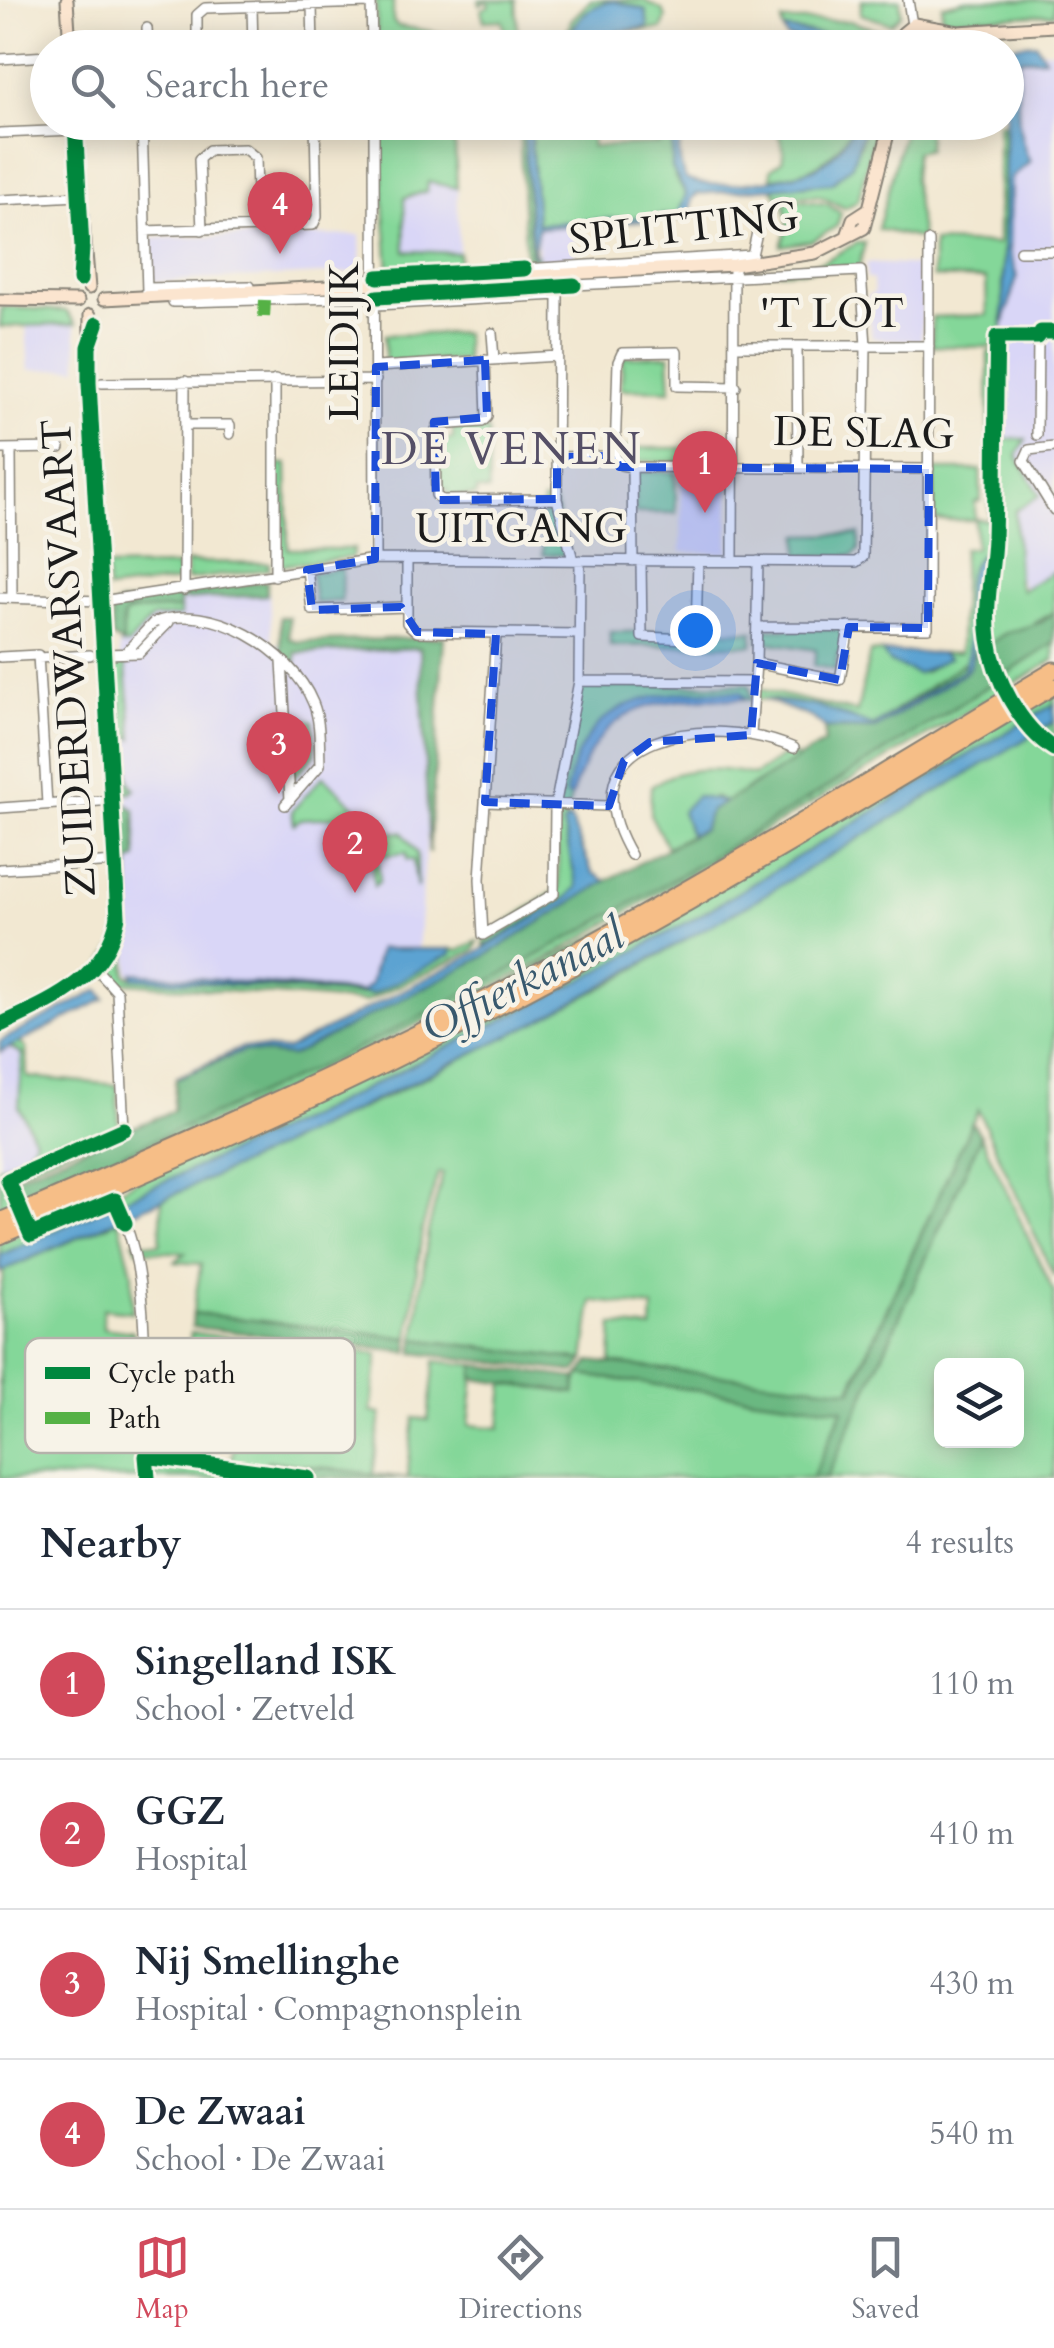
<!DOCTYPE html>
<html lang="en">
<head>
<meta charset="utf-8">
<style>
	:root { --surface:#fff; --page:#f6f6f7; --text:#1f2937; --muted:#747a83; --line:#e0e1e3; --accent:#d1495b }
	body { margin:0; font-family:Cardo,serif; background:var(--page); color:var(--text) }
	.controls { position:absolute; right:30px; bottom:30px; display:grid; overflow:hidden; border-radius:15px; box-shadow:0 5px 25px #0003 }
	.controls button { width:90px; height:90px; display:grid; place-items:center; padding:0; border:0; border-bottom:2px solid var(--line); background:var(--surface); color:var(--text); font:50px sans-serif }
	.you { position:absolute; left:695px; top:630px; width:35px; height:35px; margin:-25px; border:8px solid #fff; border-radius:50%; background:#1a73e8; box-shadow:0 0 0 15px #1a73e833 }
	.badge { display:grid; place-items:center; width:65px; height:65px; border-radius:50%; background:var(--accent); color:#fff; font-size:32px; font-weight:700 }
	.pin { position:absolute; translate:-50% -82px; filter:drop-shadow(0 2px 5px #0008) }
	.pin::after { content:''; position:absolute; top:52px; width:35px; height:30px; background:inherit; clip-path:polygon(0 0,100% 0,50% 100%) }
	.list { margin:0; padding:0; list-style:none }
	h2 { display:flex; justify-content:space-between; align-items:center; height:130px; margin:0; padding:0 40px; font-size:42px }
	h2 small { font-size:32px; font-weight:400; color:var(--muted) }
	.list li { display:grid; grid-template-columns:65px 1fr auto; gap:30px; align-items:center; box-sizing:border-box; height:150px; padding:0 40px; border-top:2px solid var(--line) }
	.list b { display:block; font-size:38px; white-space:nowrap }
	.list p { margin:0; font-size:32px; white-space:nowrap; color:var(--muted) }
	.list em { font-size:32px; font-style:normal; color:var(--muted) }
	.icon { flex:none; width:55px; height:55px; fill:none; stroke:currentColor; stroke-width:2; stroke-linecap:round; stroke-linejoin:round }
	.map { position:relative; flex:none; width:1054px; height:1478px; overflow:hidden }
	.search { position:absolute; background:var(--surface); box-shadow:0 5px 25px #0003; left:30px; right:30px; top:30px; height:110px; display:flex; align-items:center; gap:25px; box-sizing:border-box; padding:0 35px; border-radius:55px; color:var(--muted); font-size:38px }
	.sheet { height:730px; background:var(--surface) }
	nav { display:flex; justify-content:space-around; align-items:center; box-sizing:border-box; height:140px; border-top:2px solid var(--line); background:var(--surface); font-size:28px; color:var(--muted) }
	nav a { display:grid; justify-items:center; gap:5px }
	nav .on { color:var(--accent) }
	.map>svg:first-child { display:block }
	.built { fill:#d9d6f7 }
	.green { fill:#84d799; stroke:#507a5a; stroke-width:2.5; fill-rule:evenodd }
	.forest { fill:#6bb881; stroke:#446a4e; stroke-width:2.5 }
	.water { fill:#5ba3d2; stroke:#3c6077; stroke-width:2.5 }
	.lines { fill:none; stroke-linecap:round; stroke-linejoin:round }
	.street-casing { stroke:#878277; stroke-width:12 }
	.secondary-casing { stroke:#878277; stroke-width:15 }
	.highway-casing { stroke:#878277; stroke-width:19 }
	.street { stroke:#fff; stroke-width:9 }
	.secondary { stroke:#fbe5cf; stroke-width:11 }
	.highway { stroke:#f6be87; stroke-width:15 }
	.quiet { stroke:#55b145; stroke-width:12; stroke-dasharray:25 12; stroke-linecap:butt }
	.cycleway-casing { stroke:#f7f3e8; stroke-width:21 }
	.cycleway { stroke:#00873e; stroke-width:15 }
	.marked { fill:#1d4ed8; fill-opacity:0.2; stroke:#1d4ed8; stroke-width:8; stroke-dasharray:20 12; stroke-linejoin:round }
	.labels { text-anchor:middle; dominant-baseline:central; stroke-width:9; stroke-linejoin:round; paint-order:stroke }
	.street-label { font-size:42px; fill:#1c1c1c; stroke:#f7f3e8 }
	.neighbourhood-label { font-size:45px; letter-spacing:2.5px; fill:#554f66; stroke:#f7f3e8 }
	.water-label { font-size:45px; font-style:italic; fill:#38596e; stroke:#f7f3e8 }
	.key { fill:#f7f3e8; stroke:#b5b2ab; stroke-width:2.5 }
	.key-label { font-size:28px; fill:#1c1c1c }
</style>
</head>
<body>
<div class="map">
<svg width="1054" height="1478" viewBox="0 0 1054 1478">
	<rect width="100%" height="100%" fill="#f7f3e8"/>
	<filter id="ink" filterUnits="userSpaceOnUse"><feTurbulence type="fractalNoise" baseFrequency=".01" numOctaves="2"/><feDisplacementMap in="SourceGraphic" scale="20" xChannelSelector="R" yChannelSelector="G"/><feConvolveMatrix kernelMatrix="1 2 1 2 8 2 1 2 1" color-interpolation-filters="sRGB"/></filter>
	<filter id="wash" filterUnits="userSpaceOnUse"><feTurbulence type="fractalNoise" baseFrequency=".0048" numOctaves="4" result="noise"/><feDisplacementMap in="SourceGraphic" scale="40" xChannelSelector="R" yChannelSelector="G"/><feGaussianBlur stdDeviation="2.25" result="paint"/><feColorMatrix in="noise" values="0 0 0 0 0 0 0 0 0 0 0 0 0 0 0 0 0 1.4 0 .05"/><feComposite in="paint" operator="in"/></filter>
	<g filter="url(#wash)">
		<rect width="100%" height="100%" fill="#f2e8d2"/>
		<!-- built -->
		<path class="built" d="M 1054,50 L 1054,642 L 1048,646 L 998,528 L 999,123 L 1006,122 L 1007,53 Z
			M 427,182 L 457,188 L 459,253 L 405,252 L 404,198 Z
			M 567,226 L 574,238 L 575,261 L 538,263 L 537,229 Z
			M 360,235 L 361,272 L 152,282 L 152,238 Z
			M 866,263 L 924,266 L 921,341 L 872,338 L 868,295 L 874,294 L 873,279 L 867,279 Z
			M 26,323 L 75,323 L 78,368 L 29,370 Z
			M 682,473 L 729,473 L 728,553 L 681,552 Z
			M 269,591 L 272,645 L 420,643 L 431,780 L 417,964 L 361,992 L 129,974 L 127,778 L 119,640 L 182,597 Z
			M 11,1041 L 24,1051 L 25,1107 L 43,1152 L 0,1171 L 0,1047 Z"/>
		<!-- green -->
		<path class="green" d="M 376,0 L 393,0 L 393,21 L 398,26 L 447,34 L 448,47 L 377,47 Z
			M 479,0 L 516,0 L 519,47 L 509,47 L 502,20 L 484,21 L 481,10 L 490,5 L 486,1 L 480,5 Z
			M 591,0 L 643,0 L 662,10 L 666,17 L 662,29 L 626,31 L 646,28 L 646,10 C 620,0 589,0 573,27 C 569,35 569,43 563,48 L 571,20 Z
			M 862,0 L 900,0 L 901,14 L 891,24 L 860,14 Z
			M 968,0 L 1054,0 L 1054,14 L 942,20 L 942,5 Z
			M 782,21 L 849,21 L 888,33 L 890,47 L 783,29 Z
			M 823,122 L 855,123 C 835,159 812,174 771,178 L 771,169 L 782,161 C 786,144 780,133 766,123 Z
			M 378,123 L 402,123 L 403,136 L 441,137 L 455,145 L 457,188 L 428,182 L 427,191 L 404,198 L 405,251 L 459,253 L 459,267 L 389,271 Z
			M 519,123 L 523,123 L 530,253 L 533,258 L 537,255 L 538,263 L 526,264 Z
			M 530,123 L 590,123 L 592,147 L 660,144 L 660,123 L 672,123 L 675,177 L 686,194 L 679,214 L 537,224 Z
			M 866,123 L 877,123 L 858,201 L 845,208 L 819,196 L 777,196 L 772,187 C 829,185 852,184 866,123 Z
			M 906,123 L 928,123 L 928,149 L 915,152 L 913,180 L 922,239 L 878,229 Z
			M 998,123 L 1003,123 L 1003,336 L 988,347 L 932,346 L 932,317 L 987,315 L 986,279 L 933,277 L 933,242 L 998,244 Z
			M 799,200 L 827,204 L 841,213 L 837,226 L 812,241 L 781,246 L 788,225 L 784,202 Z
			M 857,243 L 865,243 L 859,267 L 753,273 L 822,262 Z
			M 2,307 L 66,311 L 76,324 L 0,327 Z
			M 465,333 L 465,360 L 385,362 L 385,335 Z
			M 1003,341 L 1003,439 L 1026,439 L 1017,456 L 1040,495 L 1015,511 L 1018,582 L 1022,590 L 1054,571 L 1054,612 L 967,662 L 873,726 C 835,712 796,698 757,699 L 758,689 L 857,712 L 870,652 L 882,652 L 924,673 L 947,657 L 942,653 L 960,652 L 963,549 L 975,548 L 975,520 L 933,520 L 934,470 L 980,470 L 981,501 L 975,502 L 975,519 L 990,520 L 988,353 Z
			M 669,355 L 671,390 L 621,389 L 623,357 Z
			M 474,425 L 476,430 L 488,431 L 489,491 L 477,490 L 476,496 L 448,496 L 448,489 L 438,489 L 437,441 L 453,439 L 453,426 Z
			M 621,448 L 698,448 L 698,462 L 625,461 Z
			M 277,464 L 287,464 L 288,549 L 354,549 L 352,557 L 277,566 Z
			M 635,472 L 675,472 L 676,513 L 635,513 Z
			M 543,501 L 554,501 L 569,555 L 543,555 Z
			M 859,534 L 859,550 L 853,556 L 799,556 L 799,535 Z
			M 187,562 L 269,563 L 269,569 L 187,580 Z
			M 178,566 L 178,581 L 108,590 L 106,567 Z
			M 342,568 L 341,601 L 315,603 L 311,573 Z
			M 161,606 L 180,609 L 180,616 L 152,618 L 128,645 L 121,645 L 124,614 Z
			M 759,629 L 845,629 L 843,653 L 838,653 L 835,670 L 814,665 L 816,650 L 759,641 Z
			M 753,631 L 752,645 L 610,646 L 610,632 Z
			M 1054,643 L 1054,660 L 552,956 L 294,1086 L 0,1213 L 0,1167 L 26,1156 L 35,1139 L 19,1107 L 22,1054 L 9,1047 L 19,1042 L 26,1048 L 27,1077 L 117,1085 L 119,1128 L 9,1175 L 17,1198 C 133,1149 249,1101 362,1045 C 601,929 832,789 1054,643 Z
			M 115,660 L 125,660 L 133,739 L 124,735 L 115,703 Z
			M 749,684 L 752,700 C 660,692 597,683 566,795 L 571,797 L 565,819 L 577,887 L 567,898 L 484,946 L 485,937 L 559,888 L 557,813 L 580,687 Z
			M 1054,692 L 1054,704 L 695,918 L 584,979 L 308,1117 L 121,1202 L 117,1191 Z
			M 306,720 L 313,721 L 315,754 L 293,779 L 290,728 L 305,726 Z
			M 1054,722 L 1054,1277 L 978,1110 L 849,1391 L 611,1363 L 613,1325 L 652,1329 L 653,1307 L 592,1301 L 584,1360 L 415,1339 L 428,1231 L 443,1173 L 438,1173 L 422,1230 L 409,1338 L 193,1313 L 201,1264 L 175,1262 L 185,1253 L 137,1250 L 134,1242 L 160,1244 L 162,1200 L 390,1095 L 610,984 Z
			M 788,753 L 799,758 L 725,802 L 713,797 L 690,835 L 667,847 L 650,814 L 651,787 C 678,765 721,767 754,775 Z
			M 323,776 L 359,810 L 360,821 L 350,821 L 351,816 L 301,819 L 294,824 L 292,811 Z
			M 402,832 L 417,853 L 417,888 L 413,860 L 407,860 L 406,853 L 377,856 L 380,880 L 374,886 L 369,833 Z
			M 126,917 L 126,975 L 133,978 L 357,995 L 373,994 L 451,954 L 451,949 L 458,951 L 478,941 L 474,950 L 365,1002 L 117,982 L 101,967 L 114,946 L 122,918 Z
			M 981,1136 L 1054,1293 L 1054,1478 L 827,1478 ZM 942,1366 L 1016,1366 L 1016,1440 L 942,1440 Z
			M 108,1203 L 113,1205 L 0,1255 L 0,1242 L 28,1230 L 35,1233 Z
			M 119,1220 L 132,1273 L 132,1312 L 103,1309 L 103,1328 L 133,1332 L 140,1478 L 0,1478 L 0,1296 L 4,1270 Z
			M 191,1333 L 378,1354 L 371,1412 L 381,1414 L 373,1474 L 267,1461 L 260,1478 L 153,1478 L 155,1461 L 231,1464 L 235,1441 L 199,1436 L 198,1392 L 183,1390 Z
			M 435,1361 L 475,1365 L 469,1425 L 500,1428 L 504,1384 L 574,1393 L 580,1375 L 843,1409 L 812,1478 L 407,1478 L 414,1418 L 428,1420 Z"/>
		<!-- forest -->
		<path class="forest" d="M 267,581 L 267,595 L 180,600 L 180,609 L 128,611 L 123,618 L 123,644 L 112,638 L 111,608 L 119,603 Z
			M 1054,612 L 1054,643 C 831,789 602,929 362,1046 C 249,1101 133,1149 17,1199 L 10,1179 L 173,1111 L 176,1078 L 244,1051 L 291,1056 L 485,956 L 606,881 L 703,829 L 710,811 L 824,743 L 825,728 L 870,729 L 1004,634 L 1042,622 Z
			M 280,617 L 289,617 L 289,638 L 298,642 L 444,637 L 429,853 L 420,648 L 296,653 L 296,663 L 289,663 L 281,655 Z
			M 120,701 L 130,781 L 135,789 L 130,794 L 118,786 L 115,703 Z
			M 128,805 L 135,810 L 137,858 L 130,862 L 129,895 L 122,895 L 119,808 Z
			M 972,1122 L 981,1136 L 827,1478 L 812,1478 L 843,1409 L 580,1375 L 590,1361 L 851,1390 Z
			M 193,1313 L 409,1338 L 408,1352 L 192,1327 Z
			M 415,1339 L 584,1360 L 576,1372 L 413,1353 Z
			M 475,1365 L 577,1378 L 575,1393 L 473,1379 Z
			M 267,1461 L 406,1478 L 260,1478 Z"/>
		<!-- water -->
		<path class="water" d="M 614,1 L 646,10 L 648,27 L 615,32 L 615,39 L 601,47 L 567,47 C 573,20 586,5 614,1 Z
			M 783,29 L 858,40 L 872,47 L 787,38 Z
			M 1036,43 L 1045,58 L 1019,59 C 1019,93 1013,126 1030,162 L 1011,178 L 1009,252 L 1017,277 L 1003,326 L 1006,48 L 998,47 Z
			M 523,123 L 530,123 L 537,224 L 678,215 L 686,194 L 672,168 L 672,123 L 686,123 C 677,138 678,161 685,178 C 705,193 798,179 821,165 C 837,155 846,139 855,123 L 866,123 L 852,165 L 832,183 L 697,194 L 692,199 L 689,218 L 538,228 L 533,258 Z
			M 981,554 L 971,665 L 966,672 L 875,729 L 825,728 L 813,718 L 764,699 L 818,706 L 873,726 L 963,670 C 980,637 949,582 981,554 Z
			M 882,652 L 942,653 L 949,658 L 917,674 L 889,662 Z
			M 707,691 L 741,692 L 746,698 C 733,701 715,698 700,699 C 626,702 595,725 571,797 L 566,795 C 580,711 631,694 707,691 Z
			M 1054,704 L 1054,722 L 751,903 L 537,1022 L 262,1155 L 0,1272 L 0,1255 L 308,1117 L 584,979 L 695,918 Z
			M 696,796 L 725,802 L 710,811 L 703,829 L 690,835 L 682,811 Z
			M 570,818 L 592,872 L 606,881 L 485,956 L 291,1056 L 244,1051 L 176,1078 L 243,1047 L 286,1050 L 480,951 L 567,898 L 577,887 L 563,824 Z
			M 379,949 L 451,949 L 451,954 L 373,994 L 133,978 L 133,973 L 361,992 L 370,985 Z
			M 99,990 L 105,999 L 0,1052 L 0,1041 Z"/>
	</g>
	<g filter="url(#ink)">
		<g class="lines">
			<defs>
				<path id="street" d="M 371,0 L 372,48
					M 908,0 L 912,25
					M 312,5 L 313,48
					M 252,7 L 253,48
					M 147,28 L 148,48
					M 197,48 L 197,15 L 205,8 L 371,3
					M 0,59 L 48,56
					M 142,122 L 147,292
					M 374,122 L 375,559
					M 0,133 L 75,130
					M 0,200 L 79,196
					M 202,230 L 199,159 L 209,150 L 245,149 L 256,158 L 258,228
					M 145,231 L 313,225 L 317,217 L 315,122
					M 1020,251 L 1054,251
					M 523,278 L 524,269 L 752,255 L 761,214
					M 346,282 L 378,277
					M 147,288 L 250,286
					M 173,295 L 173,302 L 181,302 L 377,297
					M 377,305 L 558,295 L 557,499 L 573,560
					M 492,333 L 494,359
					M 736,346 L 929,346
					M 797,346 L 798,467
					M 485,360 L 487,417 L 482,422 L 438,425 L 435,432 L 436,495 L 441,500 L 557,499
					M 376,367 L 558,356
					M 102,383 L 376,380
					M 185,425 L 230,425 L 230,434
					M 1037,435 L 1038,337 L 1041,332 L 1054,332
					M 1054,447 L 1029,450 L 1024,461 L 1054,510
					M 0,449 L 60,448
					M 11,449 L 12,598
					M 615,456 L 618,362 L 622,353 L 677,352 L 677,386 L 736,387
					M 557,457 L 615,456 L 621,465 L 632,467 L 929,469
					M 632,467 L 633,561
					M 407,559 L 407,623 L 417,632 L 579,634
					M 641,561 L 642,637 L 689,639 L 696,632 L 698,561
					M 733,561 L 734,257
					M 307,570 L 312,610 L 407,607
					M 275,576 L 275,380
					M 184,590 L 185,381
					M 0,598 L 102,601 L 375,559 L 856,562 L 863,557 L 866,346 L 861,271 L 574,285 L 572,275
					M 757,627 L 928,628 L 929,241
					M 496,634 L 480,879 L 483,935 L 554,894 L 555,807 L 579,681 L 580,560
					M 125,653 L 153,623 C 210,599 292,650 313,703 C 321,722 319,745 320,765 L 285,805
					M 105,654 L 139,653 L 169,622
					M 0,657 L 38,655 L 47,804
					M 38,658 L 90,655
					M 282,661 L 290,800
					M 756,663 L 758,561
					M 579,681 L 756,682
					M 751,735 L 756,663 L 840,680 L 849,627
					M 485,802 L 609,806
					M 0,808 L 114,800
					M 631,855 C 559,733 711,712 794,748
					M 0,869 L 117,862
					M 95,968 L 117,992 L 124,1129
					M 125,1223 C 152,1288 143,1405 148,1478"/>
				<path id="secondary" d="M 67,0 L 70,48
					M 906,48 L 903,33 L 914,24 L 958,32 L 1054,26
					M 924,48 L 926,30
					M 75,122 L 89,288
					M 847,236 L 853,219 L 867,210
					M 104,299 L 734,265 L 815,253 L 864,228 L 891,122
					M 0,300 L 78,301
					M 0,1025 C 53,1000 105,980 118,917 L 89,383 L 90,315"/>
				<path id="highway" d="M 0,1221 C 170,1148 339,1075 503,990 C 691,892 872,779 1054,670
					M 0,1236 C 141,1175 284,1116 422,1046 C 639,937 846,811 1054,686"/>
			</defs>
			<!-- street casing -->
			<use href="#street" class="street-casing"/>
			<!-- secondary casing -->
			<use href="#secondary" class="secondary-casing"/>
			<!-- highway casing -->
			<use href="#highway" class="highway-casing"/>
			<!-- street -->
			<use href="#street" class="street"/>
			<!-- secondary -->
			<use href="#secondary" class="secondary"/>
			<!-- highway -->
			<use href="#highway" class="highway"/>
			<!-- quiet -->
			<path class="quiet" d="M 264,317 L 265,300"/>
			<defs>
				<path id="cycleway" d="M 75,122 L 82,248 L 80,280
					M 378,277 L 524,269
					M 377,297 L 574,285
					M 1054,332 L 1041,332 L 1038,337 L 997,337 C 995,404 996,471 994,538 C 993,571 984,605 989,639 C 994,678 1020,727 1054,749
					M 0,1025 C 53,1000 105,980 118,917 L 89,383 L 89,347 L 97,324
					M 124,1129 L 8,1180 L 31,1235 L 115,1200 L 125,1223
					M 148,1478 L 146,1456 L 308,1478"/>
			</defs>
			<!-- cycleway casing -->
			<use href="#cycleway" class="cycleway-casing"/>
			<!-- cycleway -->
			<use href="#cycleway" class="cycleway"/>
		</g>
	</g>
	<!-- marked area -->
	<path class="marked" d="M 485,360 L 487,417 L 434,422 L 436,500 L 557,499 L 557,457 L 615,456 L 619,467 L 929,469 L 928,628 L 849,627 L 840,680 L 757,663 L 751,735 L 650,742 L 624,761 L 609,806 L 485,802 L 496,634 L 417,632 L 401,607 L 312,610 L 307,570 L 375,559 L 376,367 Z"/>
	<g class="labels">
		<!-- street labels -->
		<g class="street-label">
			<text transform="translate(684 228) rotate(-6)">SPLITTING</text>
			<text x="832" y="313">'T LOT</text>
			<text transform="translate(344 341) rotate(-90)">LEIDIJK</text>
			<text transform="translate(864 433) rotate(1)">DE SLAG</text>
			<text x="521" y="528">UITGANG</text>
			<text transform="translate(69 658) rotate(-93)">ZUIDERDWARSVAART</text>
		</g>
		<!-- neighbourhood labels -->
		<g class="neighbourhood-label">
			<text x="512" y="449">DE VENEN</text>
		</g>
		<!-- water labels -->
		<g class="water-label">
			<text transform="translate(523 981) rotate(-27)">Offierkanaal</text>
		</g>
	</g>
	<!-- legend -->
	<rect x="25" y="1338" width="330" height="115" rx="15" class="key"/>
	<rect x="45" y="1367" width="45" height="12" fill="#00873e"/>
	<rect x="45" y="1412" width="45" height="12" fill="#55b145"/>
	<g class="key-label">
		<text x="108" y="1383">Cycle path</text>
		<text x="108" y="1428">Path</text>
	</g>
</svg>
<div class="controls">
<button><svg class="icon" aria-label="layers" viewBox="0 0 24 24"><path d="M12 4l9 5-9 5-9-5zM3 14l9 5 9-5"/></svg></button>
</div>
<div class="you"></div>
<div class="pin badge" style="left:705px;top:513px">1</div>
<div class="pin badge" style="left:355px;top:893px">2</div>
<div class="pin badge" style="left:279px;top:794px">3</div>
<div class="pin badge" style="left:280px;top:254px">4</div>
<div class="search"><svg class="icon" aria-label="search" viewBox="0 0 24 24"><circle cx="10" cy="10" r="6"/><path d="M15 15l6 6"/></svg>Search here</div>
</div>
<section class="sheet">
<h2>Nearby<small>4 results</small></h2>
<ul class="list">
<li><span class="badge">1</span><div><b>Singelland ISK</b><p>School · Zetveld</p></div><em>110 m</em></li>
<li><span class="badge">2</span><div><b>GGZ</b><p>Hospital</p></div><em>410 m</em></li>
<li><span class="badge">3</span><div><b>Nij Smellinghe</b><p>Hospital · Compagnonsplein</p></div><em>430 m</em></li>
<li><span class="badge">4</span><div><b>De Zwaai</b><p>School · De Zwaai</p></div><em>540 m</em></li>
</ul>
</section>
<nav>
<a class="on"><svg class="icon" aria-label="map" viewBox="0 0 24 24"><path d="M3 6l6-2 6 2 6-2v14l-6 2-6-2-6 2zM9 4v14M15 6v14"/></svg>Map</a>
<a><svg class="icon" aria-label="directions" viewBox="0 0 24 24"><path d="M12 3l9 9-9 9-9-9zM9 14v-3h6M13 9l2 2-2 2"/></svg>Directions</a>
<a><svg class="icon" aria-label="saved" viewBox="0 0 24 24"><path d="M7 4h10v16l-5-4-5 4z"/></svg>Saved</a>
</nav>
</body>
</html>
